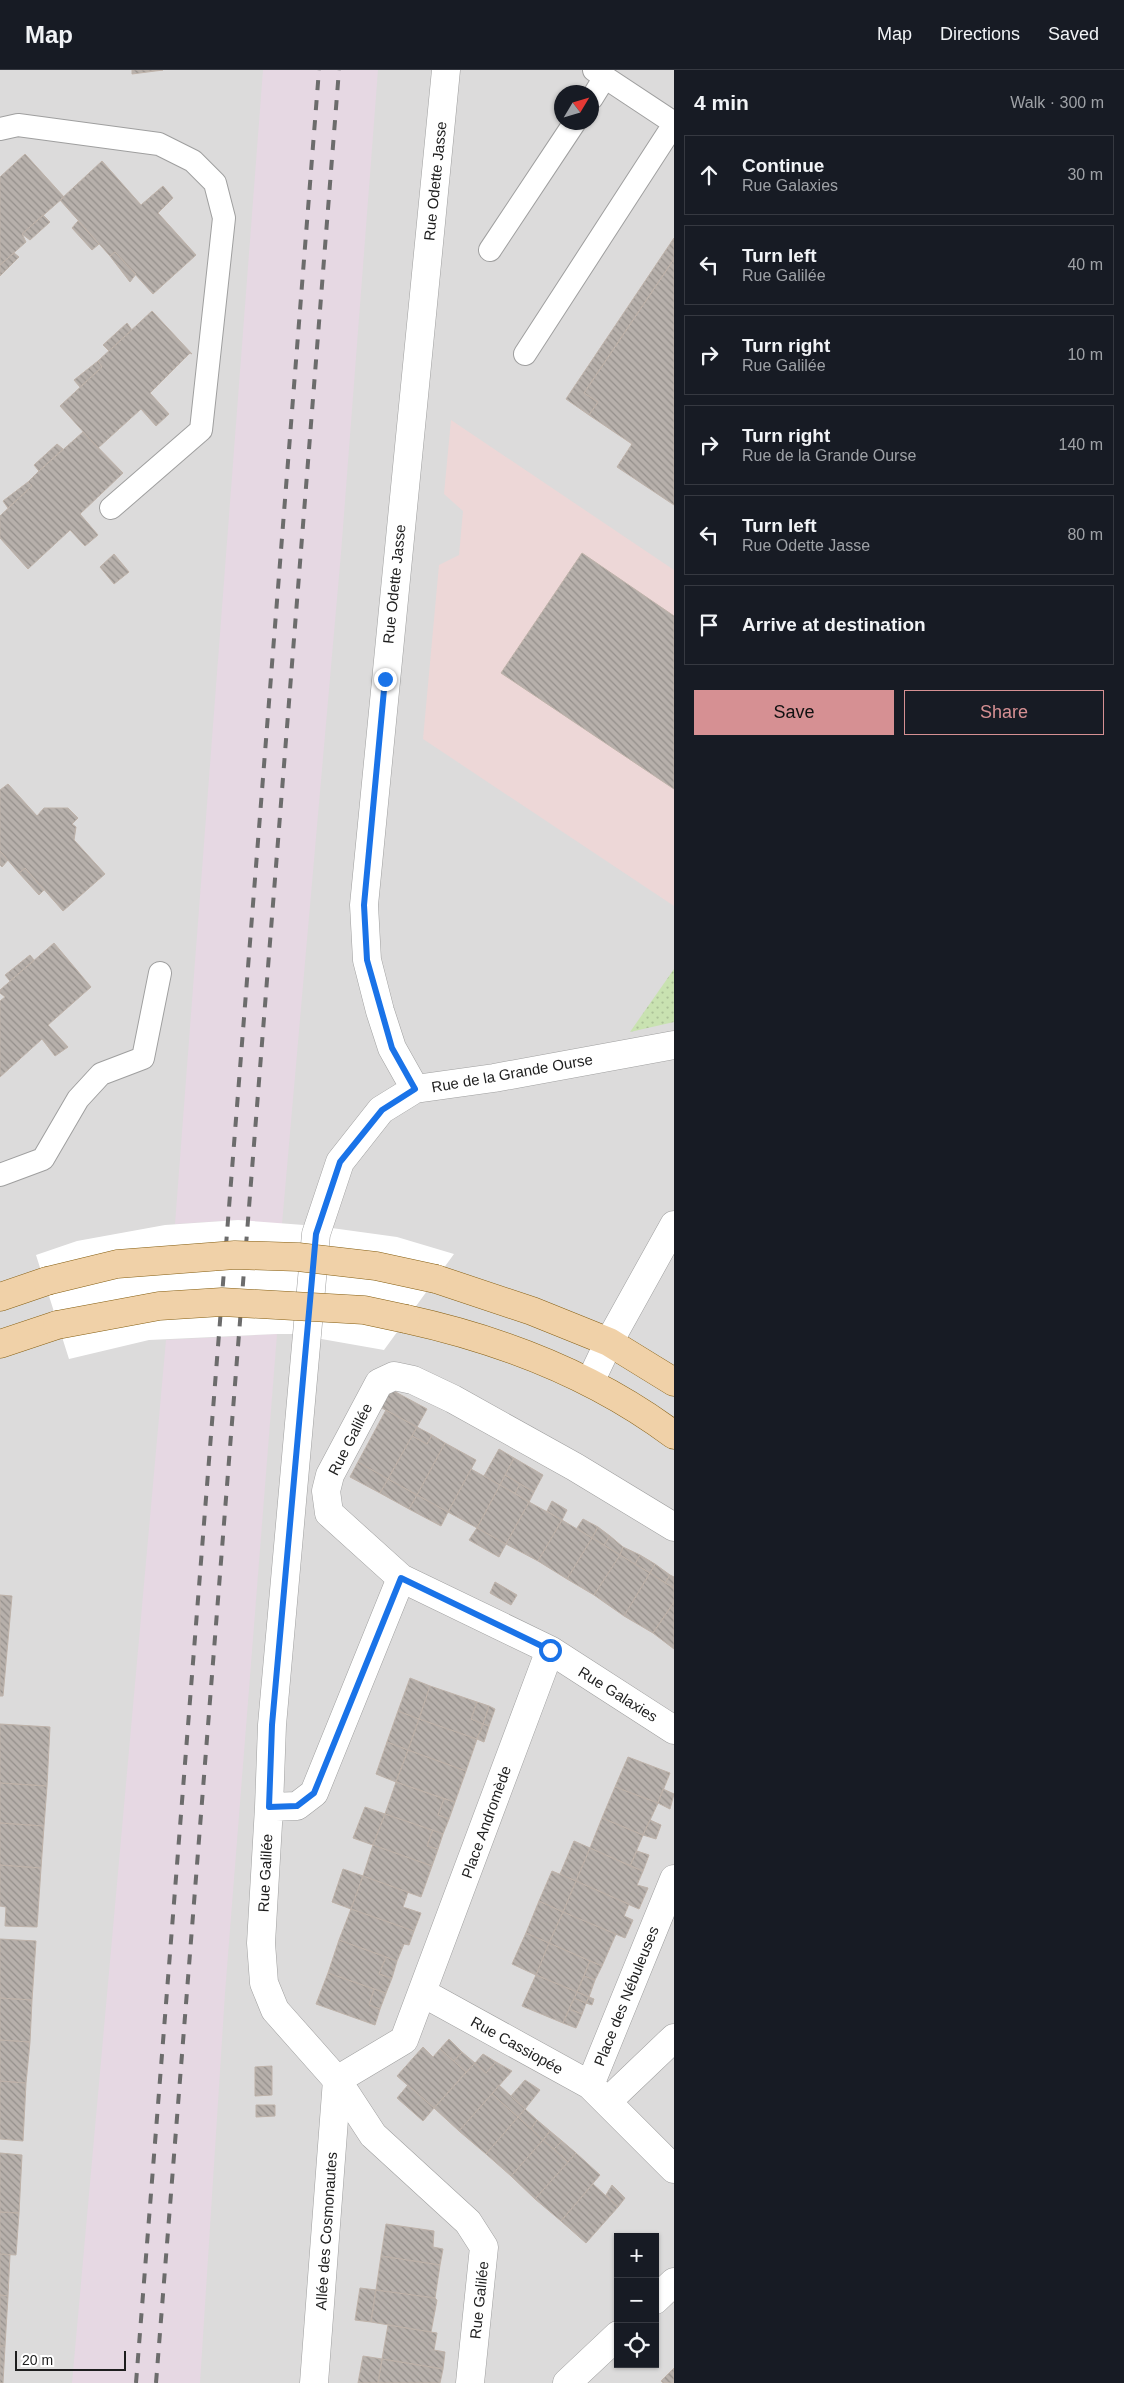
<!DOCTYPE html>
<html lang="en">
<head>
<meta charset="utf-8">
<style>
	:root { --surface:#171b24; --page:#242831; --text:#f1f3f6; --muted:#9ea1a6; --line:#363941; --accent:#d69093 }
	body { margin:0; font-family:Helvetica,sans-serif; background:var(--page); color:var(--text) }
	.controls { position:absolute; right:15px; bottom:15px; display:grid; overflow:hidden; border-radius:0px; box-shadow:0 1px 4px #0004 }
	.controls button { width:45px; height:45px; display:grid; place-items:center; padding:0; border:0; border-bottom:1px solid var(--line); background:var(--surface); color:var(--text); font:25px sans-serif }
	.compass { position:absolute; left:554px; top:15px; width:45px; height:45px; border-radius:50%; background:var(--surface); box-shadow:0 1px 4px #0004; rotate:52deg }
	.scale { position:absolute; left:15px; bottom:12px; width:111px; box-sizing:border-box; padding-left:5px; border:2px solid #1e1e1e; border-top:0; font-size:14px; line-height:18px; white-space:nowrap; color:#1e1e1e; -webkit-text-stroke:4px #fff; paint-order:stroke }
	.stop { position:absolute; width:15px; height:15px; margin:-11px; border:4px solid #1a73e8; border-radius:50%; background:#fff }
	.stop.end { background:#1a73e8; border-color:#fff; box-shadow:0 1px 5px #0008 }
	.list { margin:0; padding:0; list-style:none }
	h2 { display:flex; justify-content:space-between; align-items:center; height:65px; margin:0; padding:0 20px; font-size:21px }
	h2 small { font-size:16px; font-weight:400; color:var(--muted) }
	.list li { display:grid; grid-template-columns:32px 1fr auto; gap:15px; align-items:center; box-sizing:border-box; height:80px; margin:0 10px 10px; padding:0 10px; border:1px solid var(--line); border-radius:0px }
	.list b { display:block; font-size:19px; white-space:nowrap }
	.list p { margin:0; font-size:16px; white-space:nowrap; color:var(--muted) }
	.list em { font-size:16px; font-style:normal; color:var(--muted) }
	.actions { display:flex; gap:10px; padding:15px 20px }
	.actions a { flex:1; padding:11px 0; border:1px solid var(--accent); border-radius:0px; text-align:center; font-size:18px; color:var(--accent) }
	.actions .main { background:var(--accent); color:#111 }
	.icon { flex:none; width:28px; height:28px; fill:none; stroke:currentColor; stroke-width:2; stroke-linecap:round; stroke-linejoin:round }
	.map { position:relative; flex:none; width:674px; height:2313px; overflow:hidden }
	header { display:flex; align-items:center; gap:30px; box-sizing:border-box; height:70px; padding:0 25px; background:var(--surface); border-bottom:1px solid var(--line) }
	header strong { font-size:24px }
	nav { display:flex; gap:28px; margin-inline-start:auto; font-size:18px }
	main { display:flex }
	aside { flex:1; background:var(--surface) }
	.map>svg:first-child { display:block }
	.residential { fill:#dcdbdb; fill-rule:evenodd }
	.commercial { fill:#edd7d7 }
	.industrial { fill:#e6d8e3 }
	.grass { fill:url(#grass-dots) }
	.pier { fill:#fff }
	.building { fill:url(#building-back-hatch); stroke:#beb2a9 }
	.lines { fill:none; stroke-linecap:round; stroke-linejoin:round }
	.service-casing { stroke:#9f9f9f; stroke-width:24 }
	.pedestrian-casing { stroke:#9f9f9f; stroke-width:29 }
	.minor-casing { stroke:#9f9f9f; stroke-width:29 }
	.primary-casing { stroke:#865f12; stroke-width:29 }
	.service { stroke:#fff; stroke-width:22 }
	.pedestrian { stroke:#fff; stroke-width:28 }
	.minor { stroke:#fff; stroke-width:28 }
	.primary { stroke:#f0d1a8; stroke-width:28 }
	.rail { stroke:#6c6c6c; stroke-width:4; stroke-dasharray:10 10; stroke-linecap:butt }
	.primary-bridge-casing { stroke:#865f12; stroke-width:29; stroke-linecap:butt }
	.primary-bridge { stroke:#f0d1a8; stroke-width:28 }
	.route { stroke:#1a73e8; stroke-width:6 }
	.labels { text-anchor:middle; dominant-baseline:central; stroke-width:4.5; stroke-linejoin:round; paint-order:stroke }
	.street-label { font-size:15px; fill:#1e1e1e; stroke:#fff }
</style>
</head>
<body>
<header>
<strong>Map</strong>
<nav><a>Map</a><a>Directions</a><a>Saved</a></nav>
</header>
<main>
<div class="map">
<svg width="674" height="2313" viewBox="0 0 674 2313">
	<defs>
		<pattern id="grass-dots" width="8" height="8" patternUnits="userSpaceOnUse" patternTransform="scale(1.25)"><rect width="8" height="8" fill="#c9e2b1"/><path d="M2 2h.1M6 6h.1" fill="none" stroke="#acc198" stroke-width="1.8" stroke-linecap="round"/></pattern>
		<pattern id="building-back-hatch" width="6" height="6" patternUnits="userSpaceOnUse" patternTransform="scale(1.25)"><rect width="6" height="6" fill="#b7b0ab"/><path d="M-1 5l2 2M0 0l6 6M5-1l2 2" fill="none" stroke="#948f8b"/></pattern>
	</defs>
	<rect width="100%" height="100%" fill="#eeebe5"/>
	<!-- residential -->
	<path class="residential" d="M 0,0 L 674,0 L 674,2313 L 0,2313 ZM 562,22 L 592,22 L 592,52 L 562,52 ZM 618,2167 L 655,2167 L 655,2294 L 618,2294 Z"/>
	<!-- commercial -->
	<path class="commercial" d="M 451,350 L 674,500 L 674,836 L 423,669 L 439,495 L 459,485 L 463,441 L 444,424 Z"/>
	<!-- industrial -->
	<path class="industrial" d="M 263,0 L 378,0 L 341,483 L 282,1154 L 238,1150 L 175,1154 Z
		M 277,1264 L 225,1923 L 200,2313 L 72,2313 L 166,1270 Z"/>
	<!-- grass -->
	<path class="grass" d="M 674,899 L 674,952 L 630,962 Z"/>
	<!-- pier -->
	<path class="pier" d="M 238,1150 L 317,1156 L 397,1167 L 454,1184 L 384,1280 L 293,1264 L 277,1264 L 149,1270 L 69,1289 L 36,1185 L 77,1171 L 165,1155 Z"/>
	<!-- building -->
	<path class="building" d="M 132,0 L 163,0 L 132,4 Z
		M 25,84 L 64,127 L 22,164 L 26,172 L 0,195 L 0,107 Z
		M 102,91 L 141,135 L 163,116 L 173,128 L 158,143 L 196,185 L 153,224 L 115,182 L 110,186 L 60,130 Z
		M 43,145 L 50,152 L 30,170 L 22,164 Z
		M 78,151 L 99,174 L 92,180 L 72,158 Z
		M 674,168 L 674,189 L 584,323 L 598,332 L 589,345 L 566,329 Z
		M 115,182 L 136,204 L 130,212 L 110,186 Z
		M 14,183 L 19,187 L 0,206 L 0,195 Z
		M 674,189 L 674,435 L 617,397 L 632,374 L 589,345 L 598,332 L 584,323 Z
		M 152,241 L 192,284 L 190,283 L 150,323 L 169,344 L 156,356 L 141,339 L 98,378 L 60,336 L 102,297 L 98,291 Z
		M 127,253 L 132,260 L 109,281 L 103,275 Z
		M 98,291 L 102,297 L 80,317 L 74,310 Z
		M 83,362 L 123,403 L 80,444 L 98,465 L 85,476 L 70,460 L 28,499 L 0,468 L 0,446 L 32,416 L 28,412 L 39,401 Z
		M 57,374 L 63,379 L 39,401 L 34,395 Z
		M 28,412 L 32,416 L 8,438 L 3,431 Z
		M 582,483 L 674,546 L 674,719 L 501,603 Z
		M 114,484 L 129,502 L 114,514 L 100,497 Z
		M 8,714 L 37,746 L 44,738 L 68,738 L 78,748 L 72,754 L 76,757 L 74,770 L 105,804 L 63,841 L 25,798 L 19,803 L 0,781 L 0,720 Z
		M 0,781 L 8,790 L 2,797 L 0,795 Z
		M 25,798 L 44,820 L 39,825 L 19,803 Z
		M 54,873 L 91,917 L 48,955 L 68,977 L 55,986 L 42,969 L 0,1007 L 0,931 L 5,927 L 0,923 L 0,920 Z
		M 30,885 L 34,890 L 10,911 L 5,905 Z
		M 390,1319 L 427,1339 L 417,1357 L 380,1337 Z
		M 386,1340 L 417,1357 L 388,1409 L 358,1392 Z
		M 417,1357 L 432,1365 L 427,1374 L 412,1366 Z
		M 432,1365 L 445,1373 L 417,1425 L 388,1409 L 412,1366 L 427,1374 Z
		M 445,1373 L 476,1390 L 448,1442 L 417,1425 Z
		M 499,1379 L 514,1388 L 500,1415 L 484,1406 Z
		M 514,1388 L 543,1405 L 534,1422 L 505,1405 Z
		M 358,1392 L 388,1409 L 380,1423 L 350,1407 Z
		M 471,1399 L 500,1415 L 477,1458 L 448,1442 Z
		M 505,1405 L 520,1414 L 515,1423 L 500,1415 Z
		M 388,1409 L 417,1425 L 409,1439 L 380,1423 Z
		M 520,1414 L 534,1422 L 529,1432 L 515,1423 Z
		M 500,1415 L 529,1432 L 506,1474 L 477,1458 Z
		M 417,1425 L 448,1442 L 441,1456 L 409,1439 Z
		M 552,1431 L 567,1440 L 562,1450 L 547,1441 Z
		M 529,1432 L 562,1450 L 538,1491 L 506,1474 Z
		M 583,1449 L 598,1457 L 592,1468 L 577,1458 Z
		M 562,1450 L 592,1468 L 567,1509 L 538,1491 Z
		M 598,1457 L 610,1466 L 604,1475 L 592,1468 Z
		M 477,1458 L 506,1474 L 499,1487 L 469,1470 Z
		M 610,1466 L 623,1477 L 620,1485 L 604,1475 Z
		M 592,1468 L 620,1485 L 594,1525 L 567,1509 Z
		M 623,1477 L 640,1485 L 635,1494 L 620,1485 Z
		M 620,1485 L 650,1503 L 624,1546 L 594,1525 Z
		M 640,1485 L 655,1494 L 650,1503 L 635,1494 Z
		M 655,1494 L 670,1505 L 665,1513 L 650,1503 Z
		M 650,1503 L 674,1518 L 674,1532 L 653,1563 L 624,1546 Z
		M 670,1505 L 674,1507 L 674,1518 L 665,1513 Z
		M 495,1512 L 517,1525 L 511,1535 L 490,1523 Z
		M 0,1525 L 12,1526 L 3,1626 L 0,1626 Z
		M 674,1532 L 674,1579 L 653,1563 Z
		M 410,1608 L 430,1616 L 419,1649 L 398,1641 Z
		M 430,1616 L 477,1632 L 471,1649 L 483,1654 L 477,1669 L 419,1649 Z
		M 477,1632 L 489,1636 L 483,1654 L 471,1649 Z
		M 489,1636 L 495,1639 L 489,1656 L 483,1654 Z
		M 398,1641 L 419,1649 L 408,1680 L 387,1672 Z
		M 419,1649 L 477,1669 L 466,1701 L 408,1680 Z
		M 0,1654 L 50,1657 L 47,1716 L 0,1713 Z
		M 483,1654 L 489,1656 L 484,1672 L 477,1669 Z
		M 387,1672 L 408,1680 L 396,1712 L 376,1704 Z
		M 408,1680 L 466,1701 L 455,1732 L 396,1712 Z
		M 628,1687 L 670,1703 L 658,1733 L 615,1717 Z
		M 396,1712 L 444,1729 L 438,1745 L 449,1749 L 443,1764 L 385,1744 Z
		M 0,1713 L 47,1716 L 44,1756 L 0,1753 Z
		M 615,1717 L 658,1733 L 643,1765 L 602,1748 Z
		M 663,1719 L 674,1724 L 670,1739 L 658,1733 Z
		M 444,1729 L 455,1732 L 449,1749 L 438,1745 Z
		M 365,1737 L 385,1744 L 373,1775 L 353,1768 Z
		M 385,1744 L 433,1760 L 427,1776 L 438,1779 L 432,1796 L 373,1775 Z
		M 602,1748 L 643,1765 L 630,1796 L 590,1778 Z
		M 650,1750 L 661,1755 L 656,1769 L 643,1765 Z
		M 0,1753 L 44,1756 L 41,1798 L 0,1795 Z
		M 433,1760 L 443,1764 L 438,1779 L 427,1776 Z
		M 574,1771 L 590,1778 L 576,1811 L 560,1804 Z
		M 373,1775 L 432,1796 L 421,1827 L 363,1806 Z
		M 590,1778 L 643,1801 L 637,1815 L 648,1818 L 639,1839 L 576,1811 Z
		M 637,1781 L 649,1785 L 643,1801 L 630,1796 Z
		M 0,1795 L 41,1798 L 37,1857 L 5,1856 L 6,1837 L 0,1836 Z
		M 343,1799 L 363,1806 L 351,1839 L 332,1832 Z
		M 552,1801 L 576,1811 L 563,1842 L 539,1831 Z
		M 363,1806 L 408,1822 L 403,1837 L 421,1843 L 414,1861 L 351,1839 Z
		M 576,1811 L 629,1834 L 624,1846 L 633,1850 L 625,1868 L 563,1842 Z
		M 539,1831 L 563,1842 L 549,1873 L 526,1863 Z
		M 351,1839 L 414,1861 L 409,1875 L 404,1874 L 397,1891 L 339,1870 Z
		M 563,1842 L 616,1864 L 602,1896 L 549,1873 Z
		M 526,1863 L 549,1873 L 536,1905 L 512,1894 Z
		M 0,1869 L 36,1871 L 32,1930 L 0,1928 Z
		M 339,1870 L 386,1887 L 379,1904 L 392,1908 L 386,1923 L 328,1903 Z
		M 549,1873 L 590,1891 L 577,1922 L 536,1905 Z
		M 386,1887 L 397,1891 L 392,1908 L 379,1904 Z
		M 590,1891 L 602,1896 L 595,1910 L 584,1906 Z
		M 328,1903 L 374,1919 L 369,1935 L 380,1939 L 375,1955 L 316,1934 Z
		M 536,1905 L 577,1922 L 563,1953 L 522,1936 Z
		M 584,1906 L 595,1910 L 589,1927 L 577,1922 Z
		M 374,1919 L 386,1923 L 380,1939 L 369,1935 Z
		M 577,1922 L 589,1927 L 586,1933 L 574,1928 Z
		M 589,1927 L 594,1929 L 592,1935 L 586,1933 Z
		M 0,1928 L 32,1930 L 30,1972 L 0,1970 Z
		M 574,1928 L 586,1933 L 582,1944 L 569,1939 Z
		M 569,1939 L 582,1944 L 576,1958 L 563,1953 Z
		M 449,1969 L 462,1982 L 454,1991 L 440,1979 Z
		M 0,1970 L 30,1972 L 26,2013 L 0,2011 Z
		M 423,1977 L 433,1987 L 440,1979 L 466,2002 L 434,2038 L 397,2006 Z
		M 462,1982 L 475,1993 L 466,2002 L 454,1991 Z
		M 483,1984 L 496,1992 L 486,2003 L 475,1993 Z
		M 496,1992 L 512,2001 L 459,2061 L 434,2038 L 475,1993 L 486,2003 Z
		M 272,1996 L 272,2025 L 255,2026 L 255,1997 Z
		M 525,2010 L 540,2020 L 525,2039 L 511,2026 Z
		M 0,2011 L 26,2013 L 23,2071 L 0,2069 Z
		M 408,2015 L 434,2038 L 423,2051 L 397,2028 Z
		M 499,2015 L 525,2039 L 518,2047 L 492,2024 Z
		M 492,2024 L 518,2047 L 486,2084 L 459,2061 Z
		M 256,2035 L 275,2035 L 275,2046 L 256,2047 Z
		M 525,2039 L 537,2050 L 531,2059 L 518,2047 Z
		M 518,2047 L 543,2070 L 511,2106 L 486,2084 Z
		M 537,2050 L 550,2061 L 543,2070 L 531,2059 Z
		M 550,2061 L 562,2071 L 554,2079 L 543,2070 Z
		M 543,2070 L 568,2092 L 535,2129 L 511,2106 Z
		M 562,2071 L 576,2083 L 568,2092 L 554,2079 Z
		M 0,2083 L 22,2085 L 19,2143 L 0,2142 Z
		M 576,2083 L 600,2105 L 561,2151 L 535,2129 Z
		M 593,2114 L 618,2137 L 586,2173 L 561,2151 Z
		M 612,2115 L 625,2128 L 618,2137 L 606,2125 Z
		M 0,2142 L 19,2143 L 16,2185 L 0,2184 Z
		M 386,2154 L 434,2161 L 433,2177 L 443,2179 L 440,2195 L 381,2186 Z
		M 0,2184 L 10,2185 L 8,2226 L 0,2225 Z
		M 381,2186 L 440,2195 L 435,2228 L 376,2220 Z
		M 360,2218 L 376,2220 L 371,2252 L 355,2250 Z
		M 376,2220 L 435,2228 L 437,2230 L 431,2262 L 371,2252 Z
		M 0,2225 L 8,2226 L 5,2276 L 0,2276 Z
		M 388,2255 L 437,2263 L 434,2280 L 445,2282 L 443,2299 L 382,2289 Z
		M 0,2276 L 5,2276 L 3,2313 L 0,2313 Z
		M 363,2286 L 382,2289 L 378,2313 L 358,2313 Z
		M 382,2289 L 443,2299 L 440,2313 L 378,2313 Z
		M 674,2298 L 674,2313 L 663,2313 L 661,2311 Z"/>
	<g class="lines">
		<defs>
			<path id="service" d="M 594,0 L 674,53
				M 592,28 L 605,7
				M 0,59 L 18,55 L 159,74 L 193,91 L 215,113 L 224,148 L 201,360 L 111,438
				M 490,180 L 575,52
				M 525,284 L 674,54
				M 0,1105 L 43,1089 L 78,1029 L 101,1004 L 143,988 L 160,903"/>
			<path id="pedestrian" d="M 314,2313 L 337,2010"/>
			<path id="minor" d="M 415,1019 L 392,978 L 380,941 L 367,890 L 364,835 L 446,0
				M 590,1312 L 609,1272 L 674,1155
				M 401,1508 L 550,1580 L 674,1660
				M 269,1737 L 272,1655 L 316,1164 L 340,1092 L 381,1040 L 415,1019 L 494,1008 L 674,975
				M 423,1923 L 590,2015 L 674,2099
				M 337,2010 L 404,1970 L 550,1580
				M 590,2015 L 674,1809
				M 607,2032 L 674,1968
				M 655,2230 L 674,2212
				M 470,2313 L 484,2177 L 468,2152 L 373,2065 L 337,2010 L 275,1940 L 264,1913 L 261,1873 L 269,1737 L 297,1736 L 314,1723 L 401,1508 L 329,1443 L 326,1421 L 330,1405 L 379,1313 L 394,1306 L 413,1310 L 453,1329 L 575,1397 L 674,1457
				M 567,2313 L 618,2265"/>
			<path id="primary" d="M 436,1209 L 532,1241 L 609,1272 L 674,1312
				M 0,1227 L 47,1211
				M 406,1249 C 502,1270 595,1306 674,1365
				M 0,1274 L 57,1255"/>
		</defs>
		<!-- service casing -->
		<use href="#service" class="service-casing"/>
		<!-- pedestrian casing -->
		<use href="#pedestrian" class="pedestrian-casing"/>
		<!-- minor casing -->
		<use href="#minor" class="minor-casing"/>
		<!-- primary casing -->
		<use href="#primary" class="primary-casing"/>
		<!-- service -->
		<use href="#service" class="service"/>
		<!-- pedestrian -->
		<use href="#pedestrian" class="pedestrian"/>
		<!-- minor -->
		<use href="#minor" class="minor"/>
		<!-- primary -->
		<use href="#primary" class="primary"/>
		<!-- rail -->
		<path class="rail" d="M 136,2313 L 319,0
			M 156,2313 L 339,0"/>
		<defs>
			<path id="primary-bridge" d="M 47,1211 L 117,1194 L 235,1185 L 298,1187 L 376,1196 L 436,1209
				M 57,1255 L 159,1236 L 222,1232 L 364,1240 L 406,1249"/>
		</defs>
		<!-- primary-bridge casing -->
		<use href="#primary-bridge" class="primary-bridge-casing"/>
		<!-- primary-bridge -->
		<use href="#primary-bridge" class="primary-bridge"/>
	</g>
	<g class="lines">
		<!-- route -->
		<path class="route" d="M 385,609 L 364,835 L 367,890 L 392,978 L 415,1019 L 382,1040 L 340,1092 L 316,1164 L 272,1655 L 269,1737 L 297,1736 L 314,1723 L 401,1508 L 550,1580"/>
	</g>
	<g class="labels">
		<!-- street labels -->
		<g class="street-label">
			<text transform="translate(435 111) rotate(-84)">Rue Odette Jasse</text>
			<text transform="translate(394 514) rotate(-84)">Rue Odette Jasse</text>
			<text transform="translate(512 1003) rotate(-10)">Rue de la Grande Ourse</text>
			<text transform="translate(350 1369) rotate(-63)">Rue Galilée</text>
			<text transform="translate(618 1624) rotate(32)">Rue Galaxies</text>
			<text transform="translate(486 1752) rotate(-70)">Place Andromède</text>
			<text transform="translate(265 1803) rotate(-87)">Rue Galilée</text>
			<text transform="translate(626 1926) rotate(-68)">Place des Nébuleuses</text>
			<text transform="translate(517 1975) rotate(29)">Rue Cassiopée</text>
			<text transform="translate(326 2161) rotate(-86)">Allée des Cosmonautes</text>
			<text transform="translate(479 2230) rotate(-84)">Rue Galilée</text>
		</g>
	</g>
</svg>
<div class="controls">
<button>+</button>
<button>−</button>
<button><svg class="icon" aria-label="locate" viewBox="0 0 24 24"><circle cx="12" cy="12" r="6"/><path d="M12 2v4M12 18v4M2 12h4M18 12h4"/></svg></button>
</div>
<svg class="compass" viewBox="-18 -18 36 36"><path d="M0-13l5 13h-10z" fill="#e53935"/><path d="M0 13l5-13h-10z" fill="#9ea1a6"/></svg>
<div class="scale">20 m</div>
<div class="stop" style="left:550px;top:1580px"></div>
<div class="stop end" style="left:385px;top:609px"></div>
</div>
<aside>
<h2>4 min<small>Walk · 300 m</small></h2>
<ul class="list">
<li><svg class="icon" aria-label="ahead" viewBox="0 0 24 24"><path d="M12 20V5M6 11l6-6 6 6"/></svg><div><b>Continue</b><p>Rue Galaxies</p></div><em>30 m</em></li>
<li><svg class="icon" aria-label="left" viewBox="0 0 24 24"><path d="M17 20v-9H6M10 6l-5 5 5 5"/></svg><div><b>Turn left</b><p>Rue Galilée</p></div><em>40 m</em></li>
<li><svg class="icon" aria-label="right" viewBox="0 0 24 24"><path d="M7 20v-9h11M14 6l5 5-5 5"/></svg><div><b>Turn right</b><p>Rue Galilée</p></div><em>10 m</em></li>
<li><svg class="icon" aria-label="right" viewBox="0 0 24 24"><path d="M7 20v-9h11M14 6l5 5-5 5"/></svg><div><b>Turn right</b><p>Rue de la Grande Ourse</p></div><em>140 m</em></li>
<li><svg class="icon" aria-label="left" viewBox="0 0 24 24"><path d="M17 20v-9H6M10 6l-5 5 5 5"/></svg><div><b>Turn left</b><p>Rue Odette Jasse</p></div><em>80 m</em></li>
<li><svg class="icon" aria-label="arrive" viewBox="0 0 24 24"><path d="M6 21V4h12l-3 4 3 4H6"/></svg><div><b>Arrive at destination</b></div></li>
</ul>
<div class="actions"><a class="main">Save</a><a>Share</a></div>
</aside>
</main>
</body>
</html>
